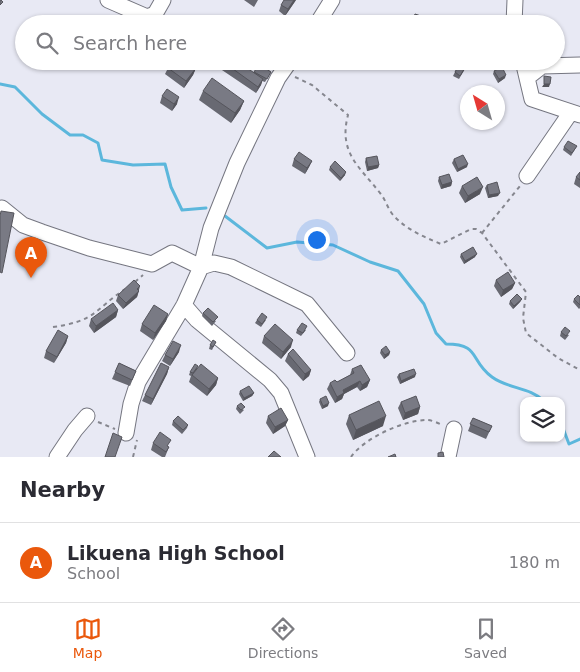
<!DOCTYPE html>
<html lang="en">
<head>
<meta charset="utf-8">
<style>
	:root { --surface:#fff; --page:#f7f7f7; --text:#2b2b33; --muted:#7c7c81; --line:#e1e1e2; --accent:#ea580c }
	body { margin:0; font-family:"DejaVu Sans",sans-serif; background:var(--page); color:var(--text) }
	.controls { position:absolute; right:15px; bottom:15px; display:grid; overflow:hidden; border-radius:10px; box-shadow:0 1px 4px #0004 }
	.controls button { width:45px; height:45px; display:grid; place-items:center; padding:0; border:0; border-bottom:1px solid var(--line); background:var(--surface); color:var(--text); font:25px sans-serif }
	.compass { position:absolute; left:460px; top:85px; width:45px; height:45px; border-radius:50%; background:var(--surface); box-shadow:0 1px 4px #0004; rotate:323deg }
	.you { position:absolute; left:316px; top:239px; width:18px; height:18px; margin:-12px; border:4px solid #fff; border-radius:50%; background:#1a73e8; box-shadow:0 0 0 8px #1a73e833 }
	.badge { display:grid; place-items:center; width:32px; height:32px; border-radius:50%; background:var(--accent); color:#fff; font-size:16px; font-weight:700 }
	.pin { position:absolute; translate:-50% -41px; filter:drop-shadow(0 1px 2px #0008) }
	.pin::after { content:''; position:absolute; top:26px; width:18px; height:15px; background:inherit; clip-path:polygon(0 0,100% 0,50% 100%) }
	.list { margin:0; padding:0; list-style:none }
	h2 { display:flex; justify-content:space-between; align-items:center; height:65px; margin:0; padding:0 20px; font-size:21px }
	h2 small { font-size:16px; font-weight:400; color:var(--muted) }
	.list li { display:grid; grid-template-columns:32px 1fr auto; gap:15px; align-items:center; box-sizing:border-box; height:80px; padding:0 20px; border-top:1px solid var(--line) }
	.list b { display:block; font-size:19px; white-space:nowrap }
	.list p { margin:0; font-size:16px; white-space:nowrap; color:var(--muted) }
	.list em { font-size:16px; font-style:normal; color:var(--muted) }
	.icon { flex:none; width:28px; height:28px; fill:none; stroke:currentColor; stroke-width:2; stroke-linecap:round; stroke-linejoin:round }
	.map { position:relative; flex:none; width:580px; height:457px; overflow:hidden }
	.search { position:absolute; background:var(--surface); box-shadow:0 1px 4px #0004; left:15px; right:15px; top:15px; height:55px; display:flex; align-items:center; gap:12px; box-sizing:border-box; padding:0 18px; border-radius:28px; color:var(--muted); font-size:19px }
	.sheet { height:145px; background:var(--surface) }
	nav { display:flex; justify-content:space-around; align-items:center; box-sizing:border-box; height:70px; border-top:1px solid var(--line); background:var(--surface); font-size:14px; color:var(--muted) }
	nav a { display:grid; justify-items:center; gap:2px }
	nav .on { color:var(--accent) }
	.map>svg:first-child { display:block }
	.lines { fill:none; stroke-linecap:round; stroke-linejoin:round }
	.stream { stroke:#5cb7dc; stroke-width:3 }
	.minor-casing { stroke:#757680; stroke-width:17 }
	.path { stroke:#85868e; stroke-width:2; stroke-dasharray:4 4; stroke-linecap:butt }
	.minor { stroke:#fff; stroke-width:15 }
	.wall { fill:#686972 }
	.shaded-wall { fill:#55555c }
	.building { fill:#797a84; stroke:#55555c }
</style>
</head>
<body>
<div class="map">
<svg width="580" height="457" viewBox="0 0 580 457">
	<rect width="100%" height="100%" fill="#e8e9f4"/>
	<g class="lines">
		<!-- stream -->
		<path class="stream" d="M 0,84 L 15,87 L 42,114 L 70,135 L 83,135 L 98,143 L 102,160 L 133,165 L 165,164 L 171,187 L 182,210 L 206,208
			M 225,216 L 267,248 L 297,242 L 333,245 L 370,262 L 398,271 L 424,304 L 436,333 L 446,344 C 481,344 469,360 492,377 C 508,389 530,387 544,401
			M 561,423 L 569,444 L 580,439"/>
		<defs>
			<path id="minor" d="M 108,0 L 147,17 L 155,14 L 163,0
				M 317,24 L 332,0
				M 514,24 L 515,0
				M 523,61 L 532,99 L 580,115
				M 528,77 L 542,66 L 580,65
				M 527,176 L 571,112
				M 2,208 L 23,225 L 42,232 L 89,248 L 152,264 L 172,253 L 201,267 L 214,263 L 231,267 L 307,304 L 347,353
				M 184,305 L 197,320 L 270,380 L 281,393 L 307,457
				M 126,433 L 131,404 L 138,382 L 184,305 L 201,267 L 211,228 L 237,163 L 278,78 L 290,61
				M 57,457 L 75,430 L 87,416
				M 448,457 L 454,429"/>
		</defs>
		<!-- minor casing -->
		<use href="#minor" class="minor-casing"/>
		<!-- path -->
		<path class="path" d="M 295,77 L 312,85 L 348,115 C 338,153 360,167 380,193 C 386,200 388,210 394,216 C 407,230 424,237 441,244 L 471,229 L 476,229 L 482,233 L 526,292 L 523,318 L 526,333 L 558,358 L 580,370
			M 482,233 L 520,186
			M 135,282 L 143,275
			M 53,327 C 96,321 94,310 125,289
			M 98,422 L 115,429
			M 133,457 L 137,440
			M 351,457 C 364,438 404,420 427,420 C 432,420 438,423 442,425"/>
		<!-- minor -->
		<use href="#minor" class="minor"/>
	</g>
	<!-- wall -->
	<path class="wall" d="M 244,0 L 258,0 L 254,7 Z
		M 296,0 L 285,16 L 279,11 L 281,5 Z
		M 222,61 L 254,73 L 259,64 L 271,72 L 265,82 L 262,81 L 261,85 L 256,93 L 219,68 Z
		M 468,64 L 459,79 L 453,76 L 455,72 Z
		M 168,68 L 196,68 L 193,75 L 184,88 L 165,74 Z
		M 494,71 L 505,78 L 498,83 L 493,74 Z
		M 203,91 L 244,101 L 240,110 L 231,123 L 199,100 Z
		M 162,96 L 177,104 L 172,111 L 160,103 Z
		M 577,146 L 571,156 L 563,150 L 564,147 Z
		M 366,158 L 379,165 L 378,168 L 367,171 L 365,162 Z
		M 294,159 L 312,161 L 309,167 L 305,174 L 292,166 Z
		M 454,159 L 467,167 L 457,172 L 452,163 Z
		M 330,167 L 345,175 L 340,181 L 329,170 Z
		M 580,172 L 580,188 L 574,184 L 576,177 Z
		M 439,177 L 452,182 L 451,186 L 441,189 L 438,181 Z
		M 487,185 L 498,196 L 488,198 L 485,188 Z
		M 462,186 L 480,194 L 465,203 L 459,193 Z
		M 461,254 L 475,257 L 464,264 L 460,257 Z
		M 496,280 L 515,283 L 512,289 L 501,297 L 494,286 Z
		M 138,290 L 139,291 L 137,297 L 123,309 L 116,301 L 118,295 Z
		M 580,297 L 580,308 L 579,309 L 573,302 L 574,299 Z
		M 522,299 L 520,302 L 513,309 L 509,304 L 510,301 Z
		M 118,310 L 116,317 L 94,333 L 89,326 L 91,319 Z
		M 203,313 L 216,321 L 212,326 L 202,316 Z
		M 168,314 L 166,321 L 153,340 L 140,331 L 142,324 Z
		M 257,320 L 266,320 L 261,327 L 255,323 Z
		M 297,330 L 306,330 L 301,336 L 296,333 Z
		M 561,332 L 569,335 L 565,340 L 560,336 Z
		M 68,336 L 66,343 L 54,363 L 44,358 L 46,351 Z
		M 264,336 L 291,347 L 281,359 L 262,343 Z
		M 216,342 L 212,350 L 209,349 L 210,345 Z
		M 381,350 L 390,352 L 389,355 L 384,359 L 380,353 Z
		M 179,352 L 170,366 L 162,361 L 165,355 Z
		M 288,354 L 311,370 L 309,376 L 303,381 L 285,361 Z
		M 119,363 L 136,371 L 130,386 L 112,379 Z
		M 198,366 L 197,369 L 218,378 L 216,385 L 207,396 L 189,382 L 191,376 L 189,375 L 190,372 Z
		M 169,367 L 167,374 L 151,405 L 142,401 L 145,395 Z
		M 352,369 L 370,380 L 367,387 L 360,391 L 357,387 L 344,394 L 342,399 L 335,403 L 327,389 L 330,383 L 337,382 L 350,375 Z
		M 399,374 L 415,377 L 400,384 L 397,377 Z
		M 240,391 L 254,393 L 252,396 L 243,401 L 239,394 Z
		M 320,399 L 328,406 L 322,409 L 319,402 Z
		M 401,402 L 420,407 L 418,414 L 403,420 L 398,408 Z
		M 237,406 L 244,410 L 240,414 L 236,409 Z
		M 349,415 L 383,426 L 353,440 L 346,424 Z
		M 268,416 L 288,420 L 285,426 L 273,434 L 266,423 Z
		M 473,418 L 492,426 L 486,439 L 468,431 Z
		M 173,421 L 188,425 L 187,428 L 182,434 L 172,425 Z
		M 153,443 L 169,447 L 165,457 L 162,457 L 151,450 Z"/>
	<!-- shaded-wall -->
	<path class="shaded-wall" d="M 294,0 L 296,0 L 285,16 L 288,9 Z
		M 196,68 L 193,75 L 184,88 L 186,81 Z
		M 506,75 L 505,78 L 498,83 L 499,79 Z
		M 263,79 L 261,85 L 256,93 L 258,87 Z
		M 544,84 L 550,84 L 549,87 L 542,87 Z
		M 179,97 L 177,104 L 172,111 L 174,104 Z
		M 244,101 L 240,110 L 231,123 L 235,113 Z
		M 312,161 L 309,167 L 305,174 L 307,168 Z
		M 468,164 L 467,167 L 457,172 L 458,169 Z
		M 379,165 L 378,168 L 367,171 L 368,167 Z
		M 346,172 L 345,175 L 340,181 L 341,178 Z
		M 452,182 L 451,186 L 441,189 L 442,185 Z
		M 483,187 L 480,194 L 465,203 L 468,196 Z
		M 500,193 L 498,196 L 488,198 L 489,195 Z
		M 477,254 L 475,257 L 464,264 L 465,261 Z
		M 515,283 L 512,289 L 501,297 L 503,290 Z
		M 140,286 L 137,297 L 123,309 L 126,303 Z
		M 522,299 L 520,302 L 513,309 L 514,306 Z
		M 118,310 L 116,317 L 94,333 L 96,326 Z
		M 168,314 L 166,321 L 153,340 L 155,333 Z
		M 68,336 L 66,343 L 54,363 L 57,357 Z
		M 293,340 L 291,347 L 281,359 L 283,352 Z
		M 181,345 L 179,352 L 170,366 L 173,359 Z
		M 390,352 L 389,355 L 384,359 L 385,355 Z
		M 169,367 L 167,374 L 151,405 L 153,399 Z
		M 311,370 L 309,376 L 303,381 L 305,374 Z
		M 416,374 L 415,377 L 400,384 L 401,381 Z
		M 218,378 L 216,385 L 207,396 L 209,389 Z
		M 370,380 L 367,387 L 360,391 L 362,385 Z
		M 360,381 L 357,387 L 344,394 L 342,399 L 335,403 L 337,397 L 343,390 Z
		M 254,393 L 252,396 L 243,401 L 244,398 Z
		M 329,403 L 328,406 L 322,409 L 323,406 Z
		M 420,407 L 418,414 L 403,420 L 405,413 Z
		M 386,416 L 383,426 L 353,440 L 356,430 Z
		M 288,420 L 285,426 L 273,434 L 275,427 Z"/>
	<!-- building -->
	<path class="building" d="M 0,0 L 1,0 L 3,2 L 0,5 Z
		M 284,0 L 294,0 L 288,9 L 281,5 Z
		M 415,14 L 421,16 L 418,24 L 411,24 Z
		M 172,61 L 186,61 L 196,68 L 186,81 L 168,68 Z
		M 222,61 L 237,61 L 263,79 L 258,87 Z
		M 461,61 L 469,61 L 460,76 L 455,72 Z
		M 259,64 L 271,72 L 267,79 L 254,72 Z
		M 502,67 L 506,75 L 499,79 L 494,71 Z
		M 544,76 L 551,77 L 550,84 L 544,84 Z
		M 212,78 L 244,101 L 235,113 L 203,91 Z
		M 167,89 L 179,97 L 174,104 L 162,96 Z
		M 568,141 L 577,146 L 572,153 L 564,147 Z
		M 299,152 L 312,161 L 307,168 L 294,159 Z
		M 463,155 L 468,164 L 458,169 L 454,159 Z
		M 377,156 L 379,165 L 368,167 L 366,158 Z
		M 335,161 L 346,172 L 341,178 L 330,167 Z
		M 580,172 L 580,180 L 576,177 Z
		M 449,174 L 452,182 L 442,185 L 439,177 Z
		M 477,177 L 483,187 L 468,196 L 462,186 Z
		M 497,182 L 500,193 L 489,195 L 487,185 Z
		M 1,211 L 14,213 L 2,273 L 0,272 L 0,216 Z
		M 473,247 L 477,254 L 465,261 L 461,254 Z
		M 508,272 L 515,283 L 503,290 L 496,280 Z
		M 134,280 L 140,286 L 137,289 L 139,291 L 126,303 L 118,295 Z
		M 517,294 L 522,299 L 514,306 L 510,301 Z
		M 578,295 L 580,297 L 580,305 L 574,299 Z
		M 113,303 L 118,310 L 96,326 L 91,319 Z
		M 154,305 L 168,314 L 155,333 L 142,324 Z
		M 208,308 L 218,317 L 213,322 L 203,313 Z
		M 262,313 L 267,317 L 262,324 L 257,320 Z
		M 302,323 L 307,326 L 303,333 L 297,330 Z
		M 275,324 L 293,340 L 283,352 L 264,336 Z
		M 565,327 L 570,331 L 566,336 L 561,332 Z
		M 58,330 L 68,336 L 57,357 L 46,351 Z
		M 213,340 L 216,342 L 213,347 L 210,345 Z
		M 173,341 L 181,345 L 173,359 L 165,355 Z
		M 386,346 L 390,352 L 385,355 L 381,350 Z
		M 293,349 L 311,370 L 305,374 L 288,354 Z
		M 119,363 L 136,371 L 132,380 L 115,372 Z
		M 161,363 L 169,367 L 153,399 L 145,395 Z
		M 195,364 L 198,366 L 193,373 L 190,372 Z
		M 201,364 L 218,378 L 209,389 L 192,375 Z
		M 361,365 L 370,380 L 362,385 L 360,381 L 343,390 L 344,393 L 337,397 L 330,383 L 335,380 L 337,382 L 354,373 L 352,369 Z
		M 414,369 L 416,374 L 401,381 L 399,374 Z
		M 249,386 L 254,393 L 244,398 L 240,391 Z
		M 326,396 L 329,403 L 323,406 L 320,399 Z
		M 416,396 L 420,407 L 405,413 L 401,402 Z
		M 379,401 L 386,416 L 356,430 L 349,415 Z
		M 241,403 L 245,407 L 241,410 L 237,406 Z
		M 281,408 L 288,420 L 275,427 L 268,416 Z
		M 178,416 L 188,425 L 183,430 L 173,421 Z
		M 473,418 L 492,426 L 489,432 L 470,424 Z
		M 160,432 L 171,440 L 167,446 L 169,447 L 166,452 L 153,443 Z
		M 113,433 L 122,437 L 115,457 L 105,457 Z
		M 274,451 L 281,457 L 268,457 Z
		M 443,452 L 444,457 L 438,457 L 438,453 Z
		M 395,454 L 396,457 L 388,457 Z"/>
</svg>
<div class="controls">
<button><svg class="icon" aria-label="layers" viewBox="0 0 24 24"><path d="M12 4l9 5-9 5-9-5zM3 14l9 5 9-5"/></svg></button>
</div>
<svg class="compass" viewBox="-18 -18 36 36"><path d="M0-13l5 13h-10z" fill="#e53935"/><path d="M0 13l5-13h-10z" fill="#7c7c81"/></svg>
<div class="you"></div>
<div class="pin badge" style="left:31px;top:278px">A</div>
<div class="search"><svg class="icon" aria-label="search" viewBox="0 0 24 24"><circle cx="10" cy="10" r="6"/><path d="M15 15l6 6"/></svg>Search here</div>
</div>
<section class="sheet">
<h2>Nearby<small></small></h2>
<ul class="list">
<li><span class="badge">A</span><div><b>Likuena High School</b><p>School</p></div><em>180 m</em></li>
</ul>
</section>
<nav>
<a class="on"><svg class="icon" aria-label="map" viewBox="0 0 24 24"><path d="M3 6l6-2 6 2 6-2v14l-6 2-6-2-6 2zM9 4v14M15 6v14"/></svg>Map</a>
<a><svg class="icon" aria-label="directions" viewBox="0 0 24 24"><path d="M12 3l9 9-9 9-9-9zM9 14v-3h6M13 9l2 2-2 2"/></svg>Directions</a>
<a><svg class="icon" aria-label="saved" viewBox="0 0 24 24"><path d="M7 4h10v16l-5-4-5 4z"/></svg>Saved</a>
</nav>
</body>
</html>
